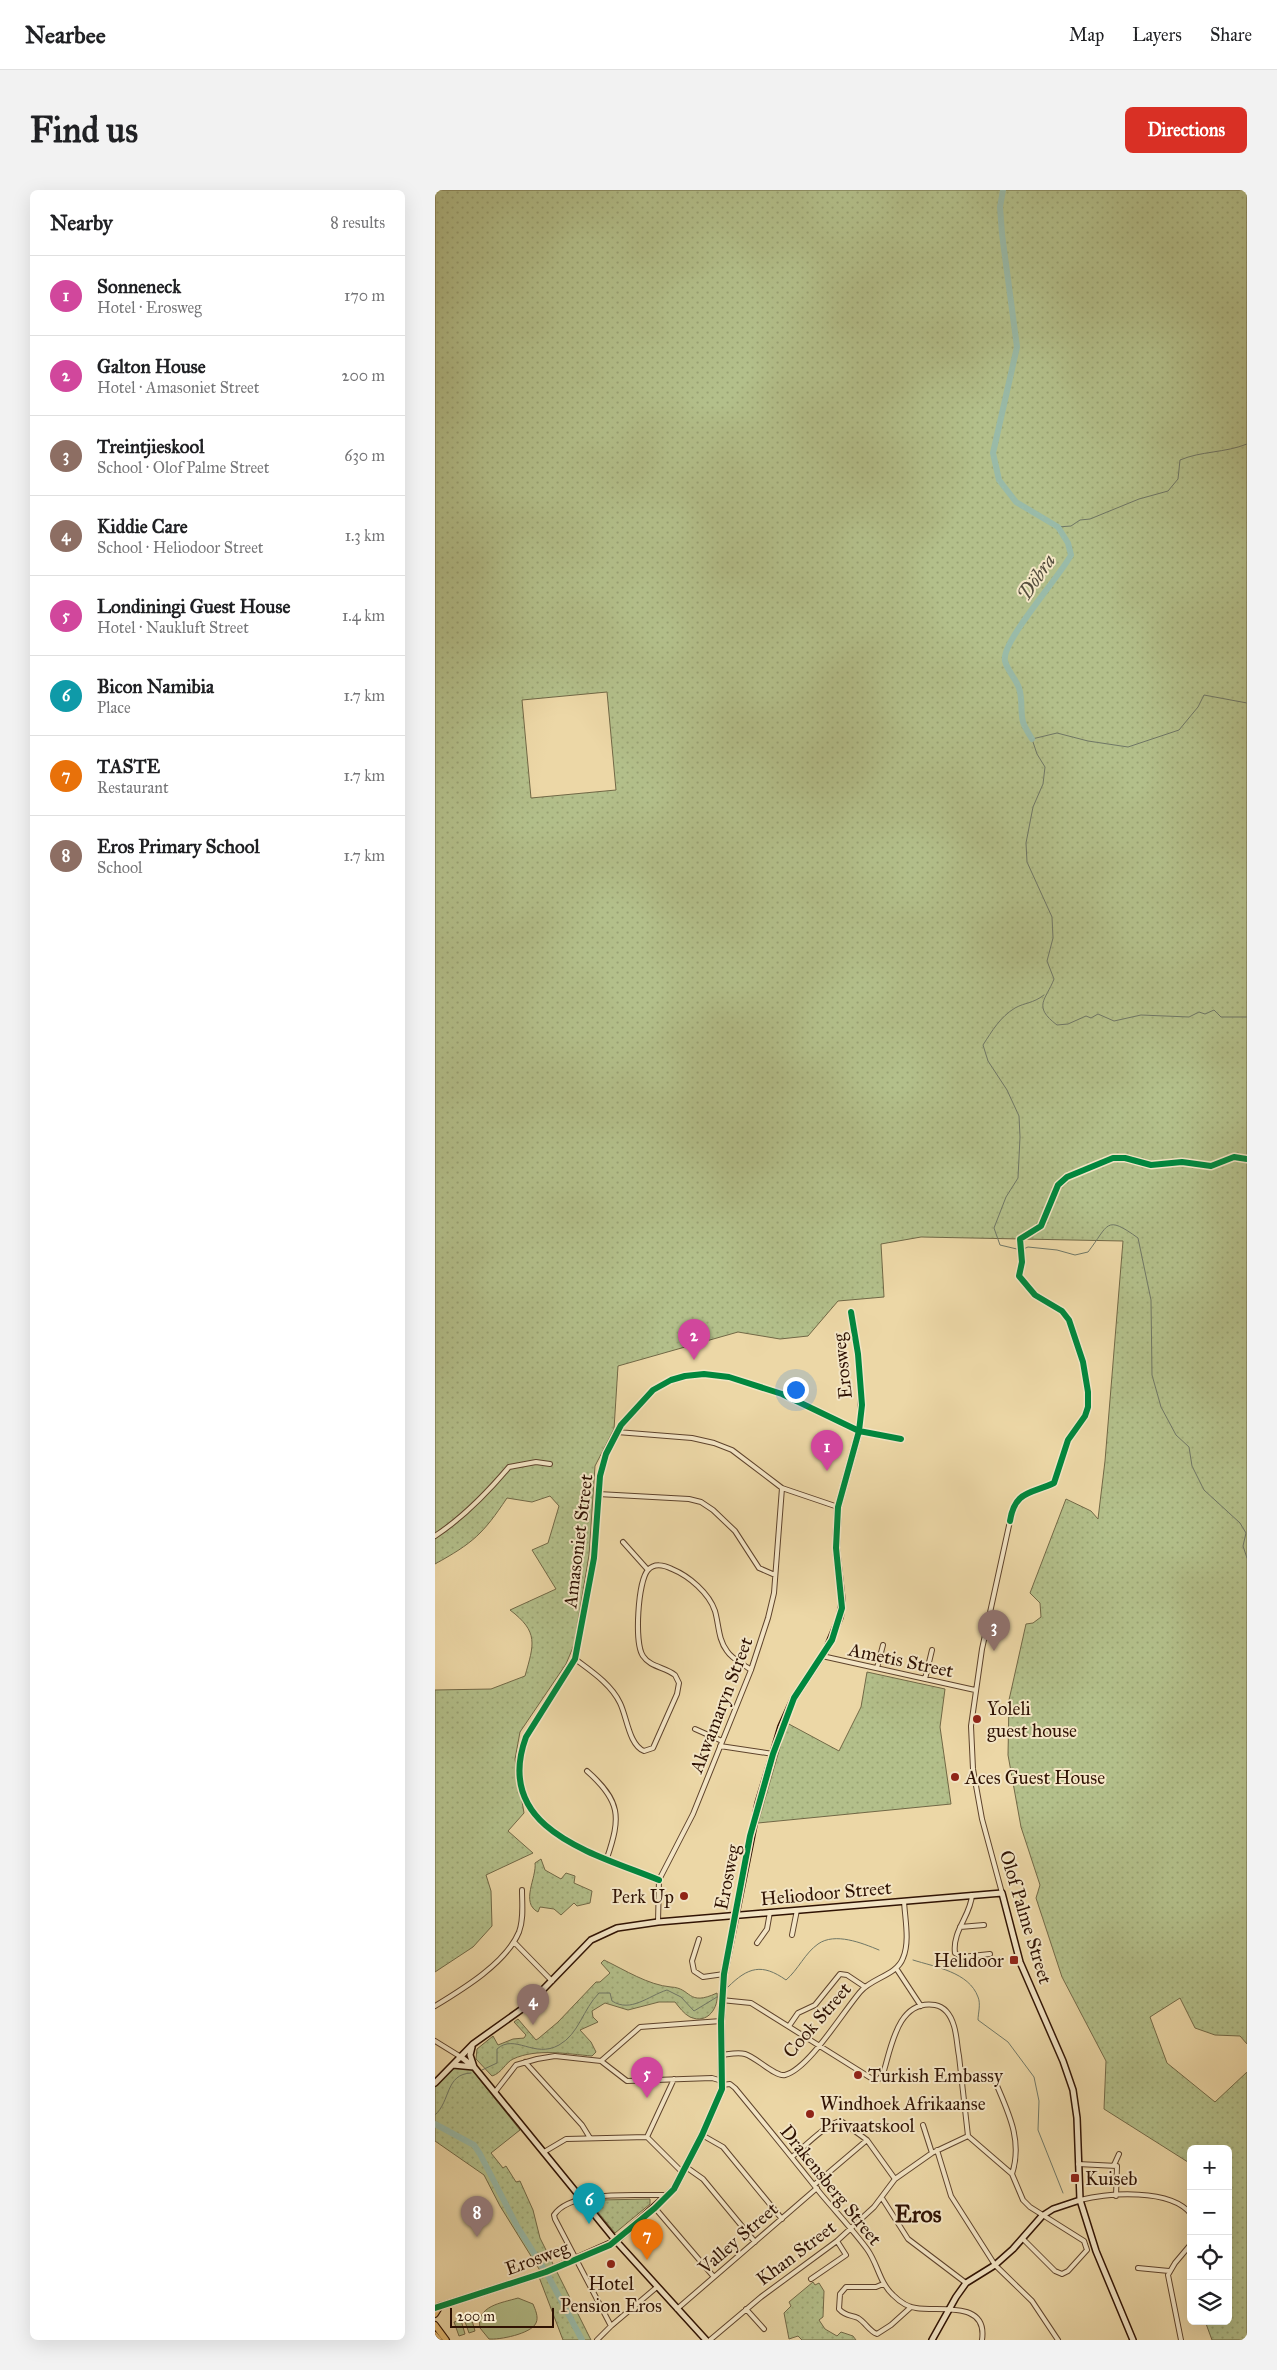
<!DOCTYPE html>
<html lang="en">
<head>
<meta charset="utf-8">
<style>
	:root { --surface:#fff; --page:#f2f2f2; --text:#202124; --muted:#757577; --line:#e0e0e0; --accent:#d93025 }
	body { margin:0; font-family:"IM FELL Great Primer",serif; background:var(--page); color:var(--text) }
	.controls { position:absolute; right:15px; bottom:15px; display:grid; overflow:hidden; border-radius:8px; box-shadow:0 5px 20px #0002 }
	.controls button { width:45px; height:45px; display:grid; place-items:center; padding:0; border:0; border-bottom:1px solid var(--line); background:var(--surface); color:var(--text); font:25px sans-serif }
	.scale { position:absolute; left:15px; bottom:12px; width:104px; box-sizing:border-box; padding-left:5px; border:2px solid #2f1203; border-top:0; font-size:14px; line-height:18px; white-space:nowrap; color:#2f1203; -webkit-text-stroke:4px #f3e5c5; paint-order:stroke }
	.you { position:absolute; left:360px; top:1199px; width:18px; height:18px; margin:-12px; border:4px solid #fff; border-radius:50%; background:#1a73e8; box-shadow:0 0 0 8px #1a73e833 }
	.badge { display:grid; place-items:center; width:32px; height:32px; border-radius:50%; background:var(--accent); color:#fff; font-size:16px; font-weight:700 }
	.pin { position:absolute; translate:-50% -41px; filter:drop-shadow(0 1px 2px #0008) }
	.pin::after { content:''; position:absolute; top:26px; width:18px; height:15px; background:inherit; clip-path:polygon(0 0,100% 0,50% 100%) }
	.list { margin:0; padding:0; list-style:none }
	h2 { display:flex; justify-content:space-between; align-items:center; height:65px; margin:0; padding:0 20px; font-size:21px }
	h2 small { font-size:16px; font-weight:400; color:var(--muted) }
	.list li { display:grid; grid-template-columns:32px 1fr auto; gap:15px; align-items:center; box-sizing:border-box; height:80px; padding:0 20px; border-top:1px solid var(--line) }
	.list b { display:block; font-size:19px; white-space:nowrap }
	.list p { margin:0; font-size:16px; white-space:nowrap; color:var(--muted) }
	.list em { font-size:16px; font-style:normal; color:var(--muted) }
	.icon { flex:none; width:28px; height:28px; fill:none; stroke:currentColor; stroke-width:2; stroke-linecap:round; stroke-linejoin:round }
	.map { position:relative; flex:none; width:812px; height:2150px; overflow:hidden; border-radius:8px }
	header { display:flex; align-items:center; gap:30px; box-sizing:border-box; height:70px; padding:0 25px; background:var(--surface); border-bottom:1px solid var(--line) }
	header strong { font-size:24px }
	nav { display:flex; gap:28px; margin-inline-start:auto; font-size:18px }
	.intro { display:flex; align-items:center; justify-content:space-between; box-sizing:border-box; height:120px; padding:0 30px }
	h1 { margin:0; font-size:35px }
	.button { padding:12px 22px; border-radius:8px; background:var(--accent); color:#fff; font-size:18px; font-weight:700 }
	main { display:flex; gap:30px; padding:0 30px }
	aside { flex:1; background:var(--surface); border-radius:8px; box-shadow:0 5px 20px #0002 }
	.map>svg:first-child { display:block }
	.grass { fill:url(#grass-dots); stroke:#716846; fill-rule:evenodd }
	.pitch { fill:#b3bf8a; stroke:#716846 }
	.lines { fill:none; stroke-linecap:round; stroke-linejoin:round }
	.stream { stroke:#6f7766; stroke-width:1 }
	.river { stroke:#99baa8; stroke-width:6 }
	.street-casing { stroke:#5e432c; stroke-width:6 }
	.secondary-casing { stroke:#2f1203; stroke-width:8 }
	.primary-casing { stroke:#2f1203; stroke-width:8 }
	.street { stroke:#f3e5c5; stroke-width:4 }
	.secondary { stroke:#f3e5c5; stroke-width:5 }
	.primary { stroke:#e6bc73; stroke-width:5.5 }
	.cycleway-casing { stroke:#f3e5c5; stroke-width:9 }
	.cycleway { stroke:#00873e; stroke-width:6 }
	.poi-dot { fill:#8f2418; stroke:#f3e5c5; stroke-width:2 }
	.labels { text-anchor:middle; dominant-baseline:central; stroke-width:4; stroke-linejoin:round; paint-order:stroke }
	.street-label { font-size:19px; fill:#2f1203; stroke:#f3e5c5 }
	.poi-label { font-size:19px; fill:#2f1203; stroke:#f3e5c5; text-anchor:start }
	.water-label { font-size:20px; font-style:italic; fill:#544d3d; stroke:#f3e5c5 }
	.district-label { font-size:24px; font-weight:bold; fill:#2f1203; stroke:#f3e5c5 }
</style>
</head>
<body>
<header>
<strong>Nearbee</strong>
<nav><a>Map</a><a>Layers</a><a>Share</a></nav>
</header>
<div class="intro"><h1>Find us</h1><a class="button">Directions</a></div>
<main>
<aside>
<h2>Nearby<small>8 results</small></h2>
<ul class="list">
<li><span class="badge" style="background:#d1479c">1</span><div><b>Sonneneck</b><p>Hotel · Erosweg</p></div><em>170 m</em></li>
<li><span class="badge" style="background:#d1479c">2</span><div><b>Galton House</b><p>Hotel · Amasoniet Street</p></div><em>200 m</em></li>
<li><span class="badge" style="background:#8d6e63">3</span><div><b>Treintjieskool</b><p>School · Olof Palme Street</p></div><em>630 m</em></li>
<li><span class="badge" style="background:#8d6e63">4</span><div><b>Kiddie Care</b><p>School · Heliodoor Street</p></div><em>1.3 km</em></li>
<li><span class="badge" style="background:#d1479c">5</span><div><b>Londiningi Guest House</b><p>Hotel · Naukluft Street</p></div><em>1.4 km</em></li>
<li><span class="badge" style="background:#0f9aa8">6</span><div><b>Bicon Namibia</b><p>Place</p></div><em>1.7 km</em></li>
<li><span class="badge" style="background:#e8710a">7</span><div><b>TASTE</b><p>Restaurant</p></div><em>1.7 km</em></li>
<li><span class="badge" style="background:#8d6e63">8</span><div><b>Eros Primary School</b><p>School</p></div><em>1.7 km</em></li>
</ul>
</aside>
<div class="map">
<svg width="812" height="2150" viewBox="0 0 812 2150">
	<defs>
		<pattern id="grass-dots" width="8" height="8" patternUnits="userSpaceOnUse" patternTransform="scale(1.25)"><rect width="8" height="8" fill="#b3bf8a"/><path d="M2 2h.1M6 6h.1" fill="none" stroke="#9aa375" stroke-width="1.8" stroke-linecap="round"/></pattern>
	</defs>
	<rect width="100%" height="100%" fill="#ecd7a6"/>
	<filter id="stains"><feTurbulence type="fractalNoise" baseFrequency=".004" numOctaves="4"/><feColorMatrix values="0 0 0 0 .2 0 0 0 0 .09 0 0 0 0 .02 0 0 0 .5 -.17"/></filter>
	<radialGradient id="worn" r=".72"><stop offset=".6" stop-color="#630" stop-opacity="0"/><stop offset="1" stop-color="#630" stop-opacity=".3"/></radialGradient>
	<!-- grass -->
	<path class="grass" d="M 0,0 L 812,0 L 812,1854 L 805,1846 L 780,1845 L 760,1838 L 745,1808 L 715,1827 L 732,1873 L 780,1912 L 812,1882 L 812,2150 L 777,2150 L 770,2131 L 793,2131 L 793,1959 L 756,1959 L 756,1974 L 669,1919 L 671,1871 L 627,1787 L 601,1708 L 605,1695 L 586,1637 L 573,1565 L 574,1510 L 591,1434 L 598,1433 L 606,1427 L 605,1413 L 595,1403 L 631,1309 L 656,1321 L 663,1329 L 670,1271 L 688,1051 L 486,1047 L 446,1054 L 449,1107 L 403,1111 L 373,1146 L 345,1149 L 303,1142 L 183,1176 L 179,1239 L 160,1276 L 154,1365 L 139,1455 L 131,1474 L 85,1542 L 80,1569 L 89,1623 L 73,1641 L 98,1663 L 51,1685 L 56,1701 L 57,1736 L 38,1757 L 0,1782 L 0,1500 L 56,1499 L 90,1486 C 99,1454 104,1442 75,1420 L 121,1399 L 97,1360 L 113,1353 L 124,1316 L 115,1306 L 97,1312 L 72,1308 C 48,1344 38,1353 0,1374 ZM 172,502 L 181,600 L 96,608 L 87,510 Z
		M 432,1482 L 510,1499 L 505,1537 L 516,1614 L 323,1633 L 352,1533 L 404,1561 L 426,1517 Z
		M 106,1669 L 110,1680 L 126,1689 L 131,1683 L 140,1686 L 139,1693 L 157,1701 L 155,1713 L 142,1716 L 139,1713 L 126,1725 L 119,1719 L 105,1717 L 103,1722 C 85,1713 102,1687 100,1673 Z
		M 169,1770 C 190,1780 213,1795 236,1797 C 257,1798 252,1817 282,1803 C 284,1817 273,1835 255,1827 C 249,1824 244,1817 240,1812 L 224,1812 L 193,1820 L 170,1813 L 157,1821 L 158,1827 L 163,1832 L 145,1840 L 156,1852 L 161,1862 L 157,1866 C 132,1864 102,1858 78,1869 C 70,1873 67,1883 57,1886 L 41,1869 L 42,1859 L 58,1846 L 63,1855 L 78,1849 L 89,1848 L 91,1845 L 79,1832 L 83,1829 L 101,1850 L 104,1848 L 123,1832 L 161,1792 L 165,1792 L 175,1783 L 166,1773 Z
		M 23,1876 L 37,1880 L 85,1940 L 56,1963 L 68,1978 L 71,1976 L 81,1992 L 85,1991 L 98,2020 L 105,2048 L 156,2150 L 128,2150 L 104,2087 L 106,2084 L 104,2079 L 65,2016 L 49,1985 L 0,1951 L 0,1897 L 17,1880 Z
		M 215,2009 L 215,2014 L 180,2043 L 158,2016 L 165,2010 Z
		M 378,2092 L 380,2095 L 384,2093 L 389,2101 L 388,2127 L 384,2130 L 390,2139 L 402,2146 L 406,2142 L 418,2146 L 421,2150 L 367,2150 L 363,2146 L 354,2149 L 349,2123 L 356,2116 L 354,2112 Z"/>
	<!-- pitch -->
	<path class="pitch" d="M 83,2108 L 98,2114 C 100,2119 104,2127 101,2133 C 96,2144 64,2150 54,2149 L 45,2138 C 41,2116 66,2113 83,2108 Z
		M 36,2127 L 40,2141 L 34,2143 L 29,2129 Z
		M 26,2130 L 30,2144 L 24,2146 L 19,2132 Z"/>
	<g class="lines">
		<!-- stream -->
		<path class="stream" d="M 623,337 L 636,336 L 645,330 L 655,329 L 704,309 L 733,301 L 743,289 L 745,270 C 766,261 790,263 812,254
			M 812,513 L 769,505 L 763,517 L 744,540 L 693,557 L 653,551 L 622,543 L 597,549 L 602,564 L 610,577 L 608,594 L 598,617 L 591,653 L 592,672 L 617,727 L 618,748 L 612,771 L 619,789 C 611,810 597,816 622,835 L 633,834 L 651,826 L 656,828 L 663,824 L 679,831 L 706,825 L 754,827 L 764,822 L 770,824 L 779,820 L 786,827 L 812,827
			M 609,805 C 597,814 591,812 580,818 C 565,827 557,841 548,855 L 553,871 L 572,900 L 584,926 L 585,947 L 583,988 L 571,1007 L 559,1038 L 565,1055 L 586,1060 L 593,1057 L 622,1060 L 640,1065 L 653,1062 C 674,1035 670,1024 703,1048 L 716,1110 L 717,1185 L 726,1217 L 741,1245 L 754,1257 L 757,1276 L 769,1300 L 805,1333 L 811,1343 L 808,1356 L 812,1368
			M 478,1770 C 500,1777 534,1782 543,1807 C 546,1814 543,1824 543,1830 L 573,1852 L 599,1887 L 604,1911 L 603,1940 L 628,2003
			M 293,1797 C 313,1777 327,1773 351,1790 C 363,1780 370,1763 383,1754 C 400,1742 427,1753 444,1760
			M 47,1880 L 62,1873 L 62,1859 C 80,1843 99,1869 124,1855 C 144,1844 148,1819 164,1803 L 175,1803 L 177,1811 C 196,1823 213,1806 232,1800 L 246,1807 L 259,1821 L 282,1807
			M 0,1925 C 16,1911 10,1884 36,1883"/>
		<!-- river -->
		<path class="river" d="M 568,0 L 565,17 L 567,44 L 582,157 L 558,263 L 564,290 L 581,312 L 623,337 L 633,353 L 636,365 C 626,385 565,453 570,471 C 572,480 581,489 584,498 C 588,510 585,521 588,532 C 590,538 594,544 597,549
			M 0,1934 L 39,1955 L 45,1964 L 82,2036 L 111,2082 L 147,2150"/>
		<defs>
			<path id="street" d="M 416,1122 C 423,1162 428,1200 424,1241
				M 182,1242 L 257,1248 L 279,1253 L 297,1260 L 347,1298 L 403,1317
				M 163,1304 L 254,1309 L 266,1312 L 278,1320 L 300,1341 L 324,1378 L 340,1385
				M 0,1346 C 29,1327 52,1303 74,1277 L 101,1272 L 115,1274
				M 188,1352 L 213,1380
				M 387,1466 L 540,1500
				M 140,1469 C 156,1481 176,1494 185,1513 C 192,1527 194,1555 209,1561 L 218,1558 L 242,1504 L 244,1493 L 240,1485 C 230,1477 215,1477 208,1466 C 199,1453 203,1391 213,1380 C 219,1373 229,1375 237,1379 C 254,1386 274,1403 280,1421 C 284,1435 283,1449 292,1461 C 297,1469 308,1474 316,1480
				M 442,1478 L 448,1455
				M 490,1489 L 497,1460
				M 260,1539 L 287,1551
				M 285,1556 L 338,1564
				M 152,1581 C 186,1611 186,1627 172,1668
				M 224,1690 C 161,1664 57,1640 91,1547 L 140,1469 L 159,1368 L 165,1286 L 171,1264 L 186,1235 L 218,1200 L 236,1190 L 250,1186 L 269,1184 L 294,1187 L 347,1204 L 424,1241 L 466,1249
				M 567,1703 L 547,1629 L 538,1579 L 536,1536 L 547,1459 L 575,1331
				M 537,1705 C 536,1725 517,1741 520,1763 L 527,1767 L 555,1764
				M 223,1732 L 224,1690 L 258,1624 L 316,1480 L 333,1428 L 339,1403 L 347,1298
				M 525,1737 L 549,1735
				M 357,1745 L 362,1720
				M 264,1749 L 257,1771 L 259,1781 L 268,1787 L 289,1784
				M 79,1752 L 117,1791
				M 322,1753 L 332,1739 L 335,1722
				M 461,1778 L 486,1816
				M 286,1810 L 316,1813 L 439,1890 L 444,1889 L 448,1884 C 456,1859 462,1809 500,1815 C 511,1817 516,1826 519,1836 C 522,1846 522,1856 524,1866 C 527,1893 530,1919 533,1946 L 577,1984 L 588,2010 L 595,2017 L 649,2051 L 652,2060 L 633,2081 L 627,2084 L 620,2081 L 588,2049
				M 0,1816 C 28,1799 71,1773 84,1742 C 89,1729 87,1714 87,1700
				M 354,1836 L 363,1823 L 380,1815 L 405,1784 L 412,1785 L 430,1797
				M 0,1851 L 26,1867
				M 287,1865 C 295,1864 303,1862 310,1864 C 321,1867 340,1887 350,1885 C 374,1879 409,1820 426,1801 C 437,1788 462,1785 468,1768 C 475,1752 470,1729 469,1711
				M 166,1871 L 205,1837 L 286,1831
				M 90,1872 L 147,1935 L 155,1948
				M 526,1888 C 538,1886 552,1881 560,1891 C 573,1922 588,1950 577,1984
				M 287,1895 L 295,1894 L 300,1898 C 329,1933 358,1969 386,2004 C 401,2022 418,2040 432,2059 C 443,2074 444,2092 458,2105 C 464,2111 472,2117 481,2118 C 505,2122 553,2110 547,2150
				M 60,1902 L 81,1875 L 102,1869 L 120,1866 L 166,1871 L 192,1891 L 277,1888 L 287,1891
				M 488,1935 L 497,1963
				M 267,1945 L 288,1957 L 347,2029
				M 212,1947 L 239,1889
				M 502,1960 L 516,2006 L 560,2075 L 597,2111 L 623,2150
				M 109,1962 L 131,1949 L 212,1947 L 248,1983
				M 357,1967 C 368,1958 392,1933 406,1931 L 432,1950 L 460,1989
				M 643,1974 L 682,1976 L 681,2006
				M 679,1975 L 684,1964
				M 251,1977 L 268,1989 L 320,2052
				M 379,1995 L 432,1950
				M 447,2008 L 473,2049 L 531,2093
				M 645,2010 C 674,2003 735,1998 756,2024
				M 220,2018 L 279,2087
				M 703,2078 L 734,2081
				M 376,2089 L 411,2065 L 402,2051
				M 448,2094 L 441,2097 L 411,2097 L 405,2104 L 404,2119 C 410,2126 416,2125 423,2128 C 431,2133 434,2141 442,2144 L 456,2135 L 476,2117
				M 242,2119 L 382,1998
				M 311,2119 L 329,2139
				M 176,2136 L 120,2029 L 119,2025 C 136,1999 203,2006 231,2005
				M 162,2150 L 176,2136 L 222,2097
				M 275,2150 L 326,2107 L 402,2051 L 439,2017 L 460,1989 L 497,1963 L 533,1946
				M 746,2150 L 733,2085 L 740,2073 L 756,2054"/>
			<path id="secondary" d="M 26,1867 L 39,1877 L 181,2051 L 271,2150
				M 18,1875 L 39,1877 L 35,1865 L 37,1857
				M 0,1893 L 38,1854 L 94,1814 L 156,1750 L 182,1738 L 223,1732 L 567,1703 L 585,1772 L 628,1871 L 638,1900 L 642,1928 L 645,2010 L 661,2061 L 698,2150
				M 0,2118 L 111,2082 L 181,2051 L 239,1999 L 267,1945 L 287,1899 L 286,1831 L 289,1784 L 323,1614 L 346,1537 L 359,1508 L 392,1458 L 405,1427 L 407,1412 L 401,1358 L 403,1317 L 424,1241
				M 497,2150 L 521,2107 L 531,2093 L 560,2075 L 578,2059 L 607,2026 L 618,2019 L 645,2010"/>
			<path id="primary" d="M 0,2124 L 5,2116
				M 0,2135 L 11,2150
				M 0,2145 L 4,2150"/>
		</defs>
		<!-- street casing -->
		<use href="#street" class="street-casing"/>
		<!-- secondary casing -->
		<use href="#secondary" class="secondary-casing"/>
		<!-- primary casing -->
		<use href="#primary" class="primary-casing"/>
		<!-- street -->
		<use href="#street" class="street"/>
		<!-- secondary -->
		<use href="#secondary" class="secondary"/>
		<!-- primary -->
		<use href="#primary" class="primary"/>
		<defs>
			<path id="cycleway" d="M 575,1331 C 580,1300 596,1304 619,1293 L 633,1250 L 650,1226 L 653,1217 L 653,1202 L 648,1172 L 634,1130 L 627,1121 L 600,1105 L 584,1086 L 587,1072 L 585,1049 L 606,1036 L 623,995 L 632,987 L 678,968 L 690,968 L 716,975 L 747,972 L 776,976 L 799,967 L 812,969
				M 224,1690 C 161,1664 57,1640 91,1547 L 140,1469 L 159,1368 L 165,1286 L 171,1264 L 186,1235 L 218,1200 L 236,1190 L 250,1186 L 269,1184 L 294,1187 L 347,1204 L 424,1241 L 466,1249
				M 0,2118 L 111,2082 L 175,2055 L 220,2018 L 239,1999 L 267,1945 L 287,1899 L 286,1831 L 289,1784 L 315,1646 L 338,1564 L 359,1508 L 397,1450 L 407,1418 L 401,1358 L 403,1317 L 424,1241 L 427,1215 L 423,1164 L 416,1122"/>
		</defs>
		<!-- cycleway casing -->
		<use href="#cycleway" class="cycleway-casing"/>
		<!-- cycleway -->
		<use href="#cycleway" class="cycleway"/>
	</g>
	<!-- markers -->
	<g class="poi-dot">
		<circle cx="542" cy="1529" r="5"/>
		<circle cx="520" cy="1587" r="5"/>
		<circle cx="249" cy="1706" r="5"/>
		<rect x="574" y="1765" width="10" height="10" rx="2.5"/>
		<circle cx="423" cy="1885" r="5"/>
		<circle cx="375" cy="1924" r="5"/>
		<rect x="635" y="1983" width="10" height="10" rx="2.5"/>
		<circle cx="176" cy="2074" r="5"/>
	</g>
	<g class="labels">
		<!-- street labels -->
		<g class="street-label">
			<text transform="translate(407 1176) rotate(-96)">Erosweg</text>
			<text transform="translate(143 1351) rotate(-83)">Amasoniet Street</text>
			<text transform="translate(466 1470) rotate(12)">Ametis Street</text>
			<text transform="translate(286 1515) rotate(-69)">Akwamaryn Street</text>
			<text transform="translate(292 1687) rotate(-79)">Erosweg</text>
			<text transform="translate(391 1703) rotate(-5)">Heliodoor Street</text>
			<text transform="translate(591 1727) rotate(73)">Olof Palme Street</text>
			<text transform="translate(382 1830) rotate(-49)">Cook Street</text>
			<text transform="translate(396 1995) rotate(51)">Drakensberg Street</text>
			<text transform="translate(303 2048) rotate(-41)">Valley Street</text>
			<text transform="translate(361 2063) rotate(-37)">Khan Street</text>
			<text transform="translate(102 2068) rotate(-20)">Erosweg</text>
		</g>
		<!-- poi labels -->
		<g class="poi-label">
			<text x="552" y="1518">Yoleli<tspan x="552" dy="22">guest house</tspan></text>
			<text x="530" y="1587">Aces Guest House</text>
			<text x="239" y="1706" text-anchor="end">Perk Up</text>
			<text x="569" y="1770" text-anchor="end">Helidoor</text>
			<text x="433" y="1885">Turkish Embassy</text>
			<text x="385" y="1913">Windhoek Afrikaanse<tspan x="385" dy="22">Privaatskool</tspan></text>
			<text x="650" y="1988">Kuiseb</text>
			<text x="176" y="2093" text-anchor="middle">Hotel<tspan x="176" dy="22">Pension Eros</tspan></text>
		</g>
		<!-- water labels -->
		<g class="water-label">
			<text transform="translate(601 387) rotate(-56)">Döbra</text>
		</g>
		<!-- district labels -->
		<g class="district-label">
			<text x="483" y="2024">Eros</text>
		</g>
	</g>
	<rect width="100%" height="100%" filter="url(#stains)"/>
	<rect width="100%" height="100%" fill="url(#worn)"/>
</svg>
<div class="controls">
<button>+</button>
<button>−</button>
<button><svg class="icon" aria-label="locate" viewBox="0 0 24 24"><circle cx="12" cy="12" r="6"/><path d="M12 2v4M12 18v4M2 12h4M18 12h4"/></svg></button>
<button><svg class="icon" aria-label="layers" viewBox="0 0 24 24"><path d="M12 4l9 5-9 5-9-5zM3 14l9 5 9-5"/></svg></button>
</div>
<div class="scale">200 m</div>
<div class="you"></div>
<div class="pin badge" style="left:392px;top:1281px;background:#d1479c">1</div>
<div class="pin badge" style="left:259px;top:1170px;background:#d1479c">2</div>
<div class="pin badge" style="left:559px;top:1461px;background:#8d6e63">3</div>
<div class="pin badge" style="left:98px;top:1835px;background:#8d6e63">4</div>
<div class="pin badge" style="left:212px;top:1908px;background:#d1479c">5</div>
<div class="pin badge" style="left:154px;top:2034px;background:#0f9aa8">6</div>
<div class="pin badge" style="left:212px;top:2070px;background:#e8710a">7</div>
<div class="pin badge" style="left:42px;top:2047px;background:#8d6e63">8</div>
</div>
</main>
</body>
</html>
